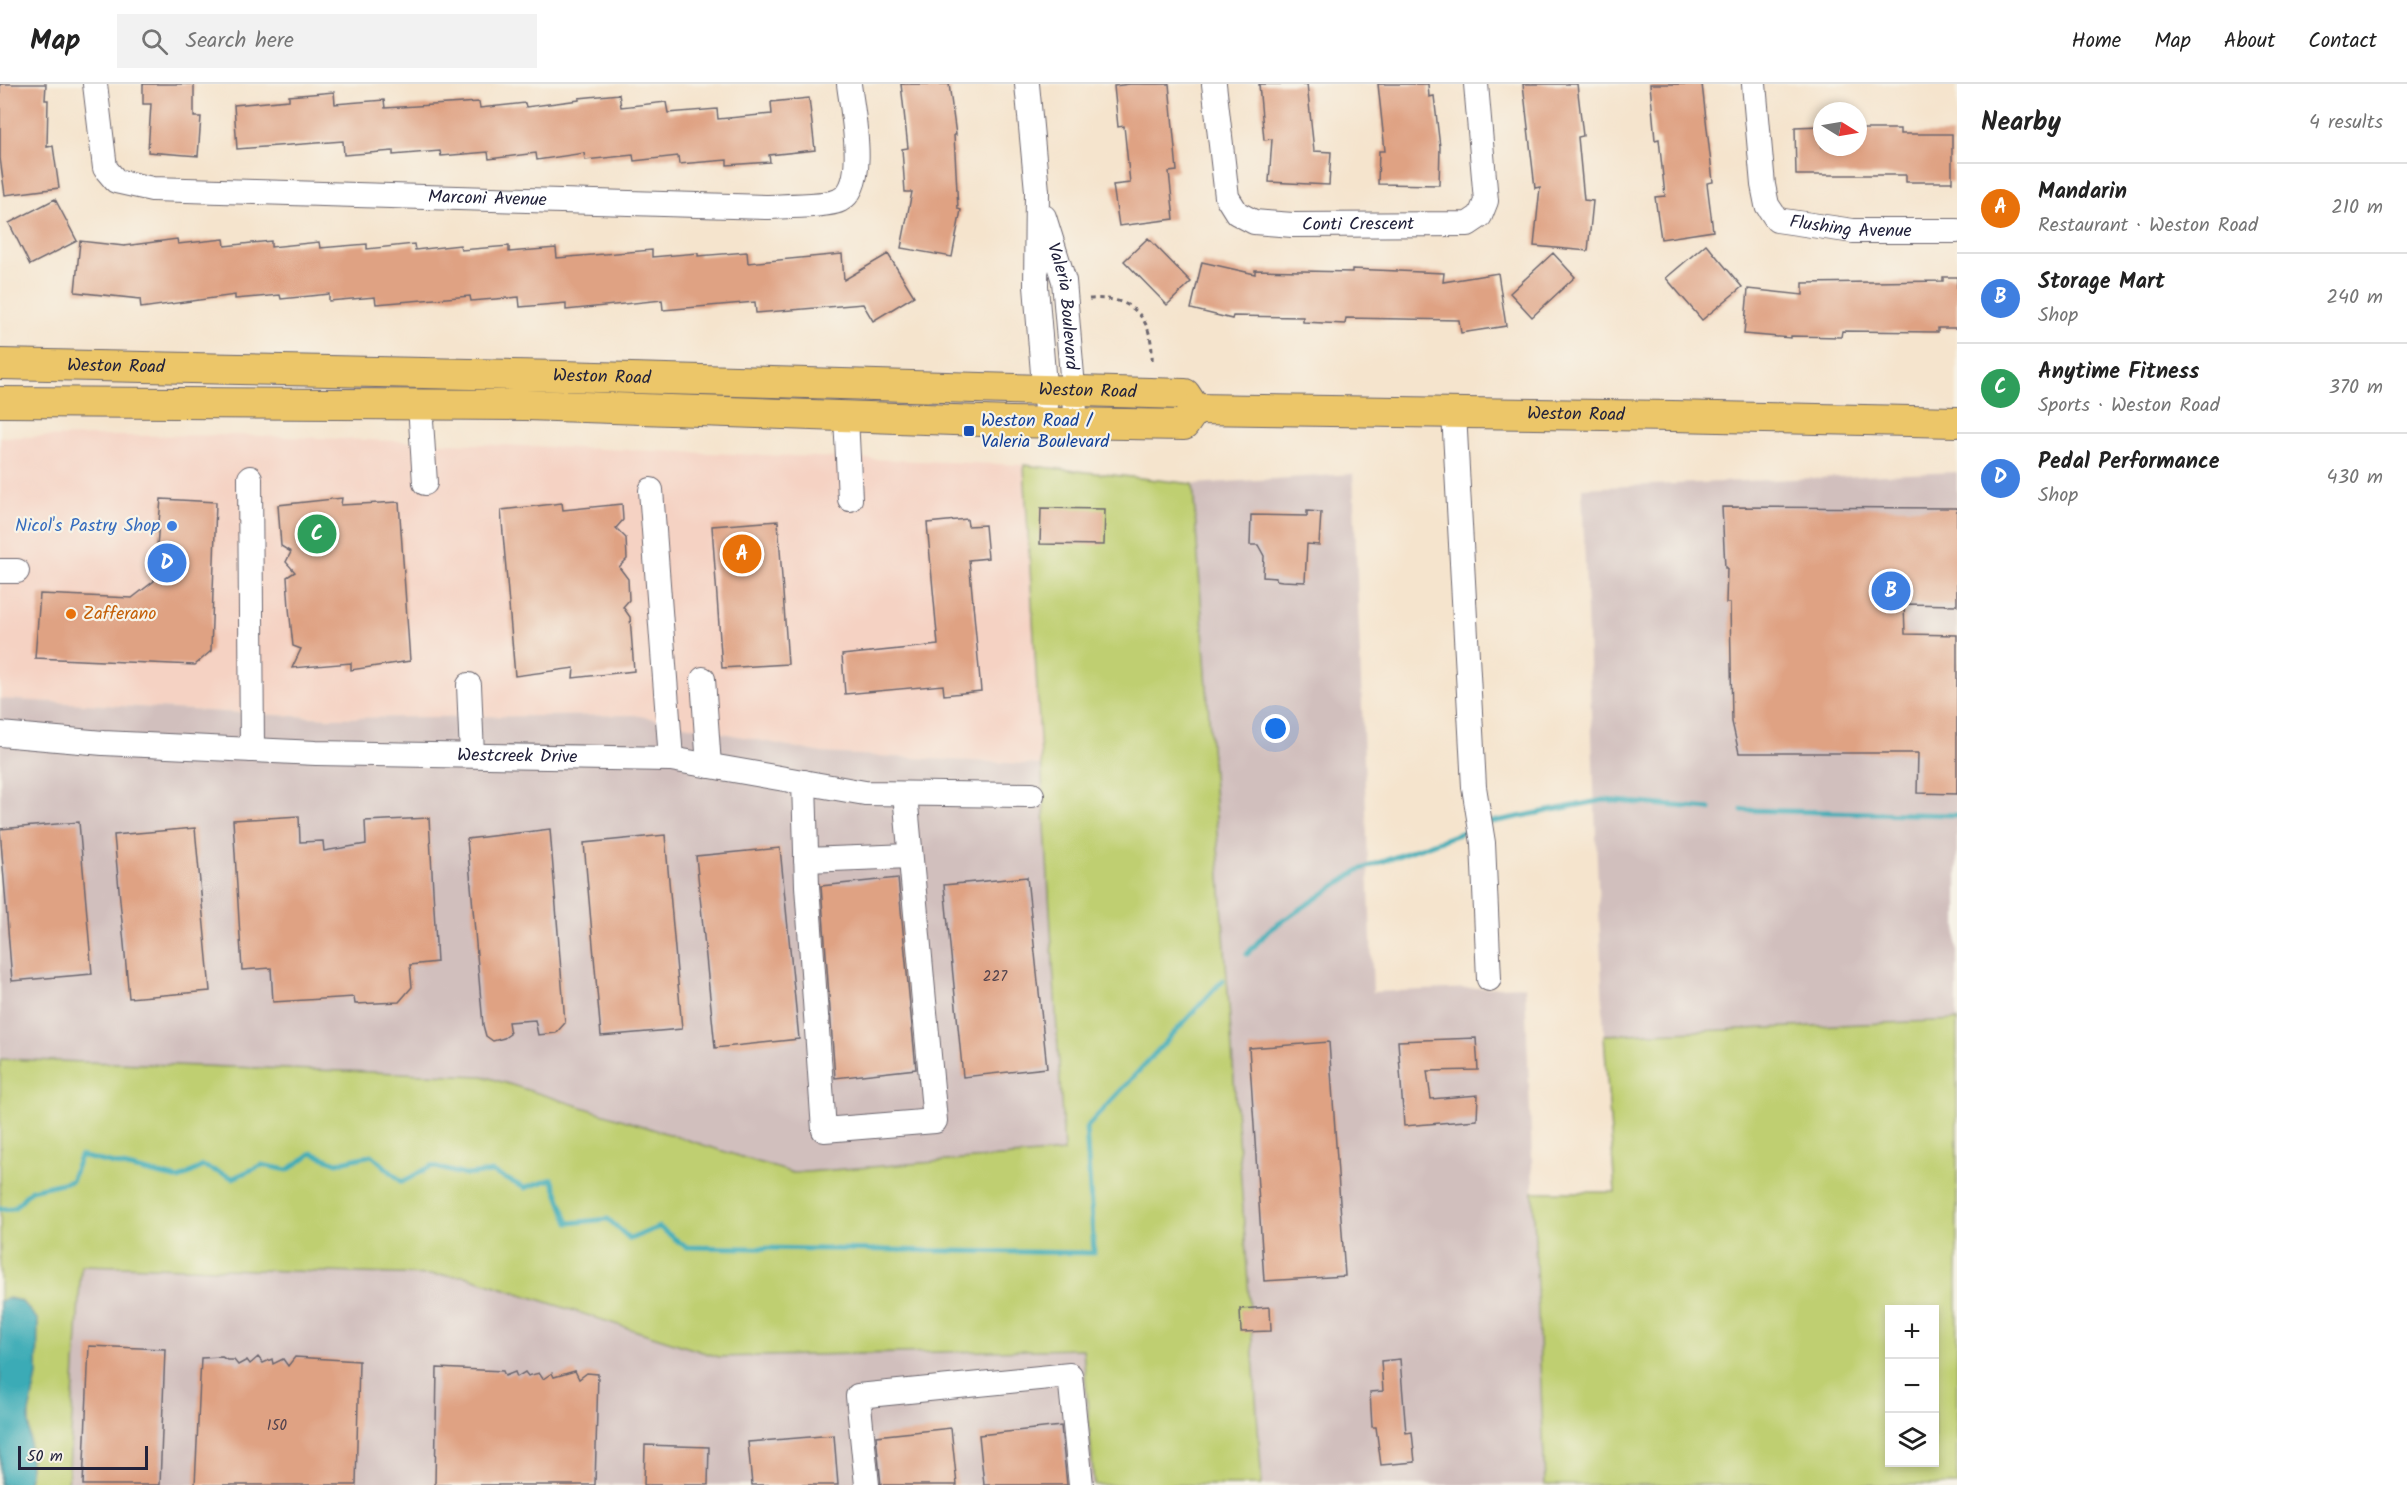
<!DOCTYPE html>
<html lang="en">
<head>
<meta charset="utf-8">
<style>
	:root { --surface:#fff; --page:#f2f2f2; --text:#222; --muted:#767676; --line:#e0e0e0; --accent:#ea580c }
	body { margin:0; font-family:Kalam,sans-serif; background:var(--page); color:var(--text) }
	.controls { position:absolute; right:18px; bottom:18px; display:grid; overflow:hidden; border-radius:0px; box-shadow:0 3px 9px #0003 }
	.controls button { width:54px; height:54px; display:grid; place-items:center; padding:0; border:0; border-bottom:2px solid var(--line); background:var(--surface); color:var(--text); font:30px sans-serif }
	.compass { position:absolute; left:1813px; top:18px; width:54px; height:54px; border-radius:50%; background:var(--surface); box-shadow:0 3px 9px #0003; rotate:101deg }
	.scale { position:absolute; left:18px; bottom:15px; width:130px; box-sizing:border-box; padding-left:6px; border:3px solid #22223b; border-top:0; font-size:16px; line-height:21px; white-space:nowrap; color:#22223b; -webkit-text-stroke:4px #f7f3e8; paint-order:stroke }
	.you { position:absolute; left:1276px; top:645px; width:21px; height:21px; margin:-15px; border:4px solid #fff; border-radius:50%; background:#1a73e8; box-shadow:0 0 0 9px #1a73e833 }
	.badge { display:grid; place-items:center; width:39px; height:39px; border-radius:50%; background:var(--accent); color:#fff; font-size:20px; font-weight:700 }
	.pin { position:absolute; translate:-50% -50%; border:3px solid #fff; box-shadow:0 2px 6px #0006 }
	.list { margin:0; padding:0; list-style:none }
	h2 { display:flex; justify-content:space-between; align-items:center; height:78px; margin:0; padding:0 24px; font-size:26px }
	h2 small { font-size:20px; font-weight:400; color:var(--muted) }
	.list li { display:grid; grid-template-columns:39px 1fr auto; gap:18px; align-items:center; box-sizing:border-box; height:90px; padding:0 24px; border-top:2px solid var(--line) }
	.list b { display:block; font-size:22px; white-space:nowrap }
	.list p { margin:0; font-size:20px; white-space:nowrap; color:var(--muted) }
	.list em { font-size:20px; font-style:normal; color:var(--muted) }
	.icon { flex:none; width:33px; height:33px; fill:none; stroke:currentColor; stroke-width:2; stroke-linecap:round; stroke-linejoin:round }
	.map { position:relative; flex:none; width:1957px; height:1401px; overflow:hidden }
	header { display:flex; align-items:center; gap:36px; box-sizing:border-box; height:84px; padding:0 30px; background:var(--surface); border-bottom:2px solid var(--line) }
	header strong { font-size:28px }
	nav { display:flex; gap:33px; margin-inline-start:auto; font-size:21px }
	.search { width:420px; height:54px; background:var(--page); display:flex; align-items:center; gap:15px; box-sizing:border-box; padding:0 21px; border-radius:0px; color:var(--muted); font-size:22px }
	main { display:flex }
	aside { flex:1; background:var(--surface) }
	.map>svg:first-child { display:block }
	.built { fill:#f5d2c3 }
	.industrial { fill:#d1bfbd }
	.green { fill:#bfcf71; stroke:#707856; stroke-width:1.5; fill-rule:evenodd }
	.water { fill:#3aabb6; stroke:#2e6678; stroke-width:1.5 }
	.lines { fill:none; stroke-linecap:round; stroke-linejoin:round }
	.stream { stroke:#3aabb6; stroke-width:5 }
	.building { fill:#dfa283 }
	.minor-casing { stroke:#6c666e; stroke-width:26 }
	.major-casing { stroke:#6c666e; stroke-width:32 }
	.path { stroke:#6c666e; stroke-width:3; stroke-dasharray:4.5 4.5; stroke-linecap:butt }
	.minor { stroke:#fff; stroke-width:24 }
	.major { stroke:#ecc669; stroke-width:30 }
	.transit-dot { fill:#1a4fb4; stroke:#f7f3e8; stroke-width:2 }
	.shop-dot { fill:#3f7fe0; stroke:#f7f3e8; stroke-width:2 }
	.food-dot { fill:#e8710a; stroke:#f7f3e8; stroke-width:2 }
	.labels { text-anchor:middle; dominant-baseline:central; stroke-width:4.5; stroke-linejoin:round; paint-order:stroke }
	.number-label { font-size:15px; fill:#51424d }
	.street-label { font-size:18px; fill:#22223b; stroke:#f7f3e8 }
	.transit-label { font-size:18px; fill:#164399; stroke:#f7f3e8; text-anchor:start }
	.shop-label { font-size:18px; fill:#366cbe; stroke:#f7f3e8; text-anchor:end }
	.food-label { font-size:18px; fill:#c56008; stroke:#f7f3e8; text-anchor:start }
</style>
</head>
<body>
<header>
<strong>Map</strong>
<div class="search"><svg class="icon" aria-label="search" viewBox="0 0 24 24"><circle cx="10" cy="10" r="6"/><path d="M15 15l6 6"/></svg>Search here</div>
<nav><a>Home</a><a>Map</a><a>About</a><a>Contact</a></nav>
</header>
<main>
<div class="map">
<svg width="1957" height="1401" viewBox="0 0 1957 1401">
	<rect width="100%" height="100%" fill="#f7f3e8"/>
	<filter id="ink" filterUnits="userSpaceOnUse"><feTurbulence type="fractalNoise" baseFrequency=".0167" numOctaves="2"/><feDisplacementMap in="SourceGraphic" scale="12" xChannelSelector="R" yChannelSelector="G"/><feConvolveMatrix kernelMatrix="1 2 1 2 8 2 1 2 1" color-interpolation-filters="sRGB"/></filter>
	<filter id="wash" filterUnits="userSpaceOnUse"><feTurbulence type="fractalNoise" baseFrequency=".008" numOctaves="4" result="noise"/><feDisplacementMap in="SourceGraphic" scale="24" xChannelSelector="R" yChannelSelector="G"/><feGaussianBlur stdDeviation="1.35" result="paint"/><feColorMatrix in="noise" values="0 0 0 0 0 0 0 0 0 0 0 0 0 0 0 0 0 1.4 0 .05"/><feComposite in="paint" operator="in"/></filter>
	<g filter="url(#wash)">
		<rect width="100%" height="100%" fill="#f5e4cd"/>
		<!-- built -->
		<path class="built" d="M 237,351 L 1024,381 L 1042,681 L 822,669 L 635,631 L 338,634 L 0,615 L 0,353 Z"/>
		<!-- industrial -->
		<path class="industrial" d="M 1957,388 L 1957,936 L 1604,951 L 1582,404 Z
			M 1353,390 L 1373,908 L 1525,902 L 1545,1401 L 1262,1401 L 1193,400 Z
			M 0,615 L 330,634 L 635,631 L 822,669 L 1042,681 L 1064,1068 L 793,1089 L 483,992 L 0,975 Z
			M 81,1181 L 465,1192 L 718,1273 L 1083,1265 L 1094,1401 L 68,1401 Z"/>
		<!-- green -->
		<path class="green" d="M 1024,381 L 1193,400 L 1262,1401 L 1094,1401 L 1083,1265 L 718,1273 L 465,1192 L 81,1181 L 68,1401 L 0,1401 L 0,975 L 483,992 L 793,1089 L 1064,1068 Z
			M 1957,936 L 1957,1401 L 1545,1401 L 1533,1108 L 1615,1108 L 1604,951 ZM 1890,1226 L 1934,1226 L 1934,1378 L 1890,1378 Z"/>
		<!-- water -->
		<path class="water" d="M 9,1214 L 21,1217 L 38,1236 L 37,1292 L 29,1329 L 30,1389 L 27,1401 L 0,1401 L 0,1217 Z"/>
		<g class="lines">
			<!-- stream -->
			<path class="stream" d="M 1742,726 L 1957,731
				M 1487,739 L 1604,716 L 1710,725
				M 1247,870 L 1269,846 L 1359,786 L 1475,744
				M 0,1125 L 14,1124 L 31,1106 L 71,1097 L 80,1072 L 179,1095 L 203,1082 L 233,1094 L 262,1081 L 288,1086 L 312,1069 L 337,1079 L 372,1071 L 402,1098 L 432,1082 L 465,1091 L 492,1088 L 525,1104 L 552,1095 L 569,1139 L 608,1135 L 630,1155 L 659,1143 L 686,1163 L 1094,1169 L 1086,1044 L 1223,896"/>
		</g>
		<g id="blocks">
			<!-- building -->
			<path class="building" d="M 0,0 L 46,0 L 45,16 L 48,16 L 47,63 L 53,62 L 59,104 L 5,111 L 0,74 Z
				M 143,0 L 194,0 L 194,33 L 201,33 L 198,72 L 148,68 L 151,20 L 143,20 Z
				M 901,0 L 949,0 L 956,51 L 954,51 L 958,125 L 961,126 L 952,173 L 901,164 L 912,108 L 905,108 L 902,65 L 908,64 Z
				M 1130,0 L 1169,0 L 1177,87 L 1169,88 L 1174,135 L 1119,142 L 1113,101 L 1130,99 L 1124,42 L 1118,43 L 1114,2 Z
				M 1259,0 L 1307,0 L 1314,67 L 1331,68 L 1329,101 L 1269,98 L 1272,55 L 1264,56 Z
				M 1378,0 L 1428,0 L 1429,13 L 1434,12 L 1440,63 L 1439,101 L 1378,100 L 1379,67 L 1385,67 Z
				M 1523,0 L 1577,0 L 1583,52 L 1578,53 L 1584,116 L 1593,117 L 1588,167 L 1534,162 L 1540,103 L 1535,104 Z
				M 1650,0 L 1702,0 L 1713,98 L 1707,99 L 1713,147 L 1661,155 L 1655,113 L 1665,112 L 1659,55 L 1655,56 Z
				M 334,8 L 335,20 L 384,16 L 385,24 L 479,18 L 480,24 L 525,19 L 526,23 L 579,16 L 579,14 L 619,10 L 621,23 L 666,18 L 668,29 L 717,25 L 718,35 L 772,30 L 771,18 L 809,14 L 815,66 L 769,71 L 770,78 L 727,81 L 727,76 L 679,80 L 678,72 L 634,77 L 633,71 L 585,76 L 584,69 L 537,76 L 536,69 L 489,75 L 488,68 L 441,72 L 440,67 L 393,71 L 393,67 L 344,71 L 343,57 L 237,65 L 234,21 L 289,16 L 289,12 Z
				M 1822,42 L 1822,63 L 1858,63 L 1858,45 L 1900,45 L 1900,50 L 1952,50 L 1952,98 L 1906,98 L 1906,91 L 1796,91 L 1795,43 Z
				M 55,115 L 77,157 L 30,181 L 9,139 Z
				M 1148,154 L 1191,198 L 1167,221 L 1124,177 Z
				M 177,155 L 178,160 L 224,155 L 225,162 L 271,157 L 271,163 L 319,158 L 320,164 L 367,160 L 367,165 L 414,160 L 415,166 L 460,161 L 461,166 L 509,162 L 509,168 L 556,164 L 557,174 L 652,166 L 652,173 L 698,169 L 698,172 L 747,168 L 748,179 L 842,170 L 844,196 L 888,170 L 914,212 L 873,237 L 863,220 L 756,229 L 755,218 L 663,226 L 662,216 L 566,226 L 566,219 L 520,223 L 519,213 L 471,217 L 470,212 L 376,220 L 375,213 L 329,217 L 329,210 L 281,215 L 280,211 L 235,215 L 235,211 L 141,224 L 140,215 L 75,208 L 80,157 L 124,162 Z
				M 1706,160 L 1742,203 L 1702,236 L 1666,194 Z
				M 1553,169 L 1575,193 L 1532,233 L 1510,209 Z
				M 1202,178 L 1255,190 L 1255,186 L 1352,188 L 1352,185 L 1444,189 L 1443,198 L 1498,189 L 1506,242 L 1461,249 L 1459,236 L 1346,234 L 1345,240 L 1303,238 L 1303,233 L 1233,232 L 1232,235 L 1191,225 Z
				M 1943,193 L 1957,193 L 1957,244 L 1938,244 L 1938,248 L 1842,247 L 1841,253 L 1791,252 L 1791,254 L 1744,250 L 1748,205 L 1803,211 L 1803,199 L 1943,197 Z
				M 342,414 L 341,421 L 399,418 L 410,577 L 351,586 L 351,579 L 292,584 L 301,565 L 293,562 L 289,524 L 287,493 L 295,488 L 286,478 L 291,468 L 281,462 L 278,421 Z
				M 161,415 L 216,418 L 211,567 L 195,581 L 35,574 L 40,510 L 132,514 L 154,497 Z
				M 562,419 L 563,426 L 622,420 L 623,436 L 616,444 L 626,454 L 627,475 L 619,483 L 628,495 L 629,516 L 623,523 L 630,533 L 634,587 L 573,594 L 574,584 L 515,592 L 501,426 Z
				M 1722,423 L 1957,424 L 1957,521 L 1904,520 L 1905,550 L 1957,551 L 1957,710 L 1917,709 L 1918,669 L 1739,669 L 1732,638 L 1730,519 L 1726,519 L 1727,484 L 1725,484 Z
				M 1041,424 L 1105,425 L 1104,461 L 1040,460 Z
				M 1307,427 L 1321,428 L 1319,461 L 1307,460 L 1305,498 L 1282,497 L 1276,496 L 1276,494 L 1263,493 L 1264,472 L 1258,461 L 1250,461 L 1251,431 L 1307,432 Z
				M 967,435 L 968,442 L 985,441 L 988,474 L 969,476 L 981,607 L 944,611 L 943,601 L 845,610 L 842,571 L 938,561 L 927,439 Z
				M 778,437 L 788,580 L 722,584 L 712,442 Z
				M 299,732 L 300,758 L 323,757 L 324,767 L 366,760 L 365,737 L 429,734 L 437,878 L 410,881 L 412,903 L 399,918 L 355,920 L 354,913 L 273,918 L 271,884 L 242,886 L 233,736 Z
				M 79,738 L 92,890 L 12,897 L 0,745 Z
				M 195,744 L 210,907 L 129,914 L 114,751 Z
				M 550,745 L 565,939 L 556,949 L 538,951 L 535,936 L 508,938 L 510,950 L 504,954 L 493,957 L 486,952 L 483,941 L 467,755 Z
				M 665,751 L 682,945 L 601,952 L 584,759 Z
				M 780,764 L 799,955 L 715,964 L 696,772 Z
				M 1027,793 L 1047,984 L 963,993 L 944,801 Z
				M 898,794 L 916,985 L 835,994 L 821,802 Z
				M 1476,954 L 1478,986 L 1427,987 L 1431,1015 L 1478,1011 L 1477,1036 L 1404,1042 L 1398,957 Z
				M 1329,958 L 1345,1192 L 1264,1197 L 1249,964 Z
				M 1270,1223 L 1271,1247 L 1241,1248 L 1240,1225 Z
				M 89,1262 L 165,1265 L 160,1401 L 83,1401 Z
				M 222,1273 L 227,1276 L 234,1276 L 238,1281 L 247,1276 L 250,1280 L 258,1273 L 263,1279 L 272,1275 L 273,1280 L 283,1275 L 288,1282 L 295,1273 L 359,1277 L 356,1401 L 195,1401 L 201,1274 Z
				M 1400,1275 L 1406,1349 L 1412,1348 L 1415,1378 L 1381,1381 L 1376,1343 L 1372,1343 L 1370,1308 L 1383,1307 L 1381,1277 Z
				M 437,1284 L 503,1287 L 505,1292 L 515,1288 L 517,1293 L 525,1288 L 528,1292 L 539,1289 L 543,1295 L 552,1289 L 554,1293 L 575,1287 L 579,1295 L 587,1289 L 598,1290 L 595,1401 L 435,1401 Z
				M 1061,1342 L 1067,1401 L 984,1401 L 979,1351 Z
				M 951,1344 L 957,1401 L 881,1401 L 876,1352 Z
				M 834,1351 L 838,1401 L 752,1401 L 748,1358 Z
				M 645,1361 L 709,1363 L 708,1401 L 644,1401 Z"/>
		</g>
	</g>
	<g filter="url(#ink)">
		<use href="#blocks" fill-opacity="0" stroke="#6c666e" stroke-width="1.5"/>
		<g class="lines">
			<defs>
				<g id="minor">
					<path id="s1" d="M 95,0 L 105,84 L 116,97 L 152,105 L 766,123 C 781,122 830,122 840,116 C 869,101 852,27 849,0"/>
					<path d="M 1027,0 L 1037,107 L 1036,202 L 1047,339"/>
					<path id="s2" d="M 1214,0 L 1227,113 L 1237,129 L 1254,138 L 1293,141 L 1468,140 L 1480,132 L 1486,117 L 1476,0"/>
					<path id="s3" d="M 1754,0 L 1763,101 L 1767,121 L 1777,136 L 1853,147 L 1957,147"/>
					<path id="s4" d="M 1044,133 L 1064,197 L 1076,339"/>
					<path d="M 420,321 L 425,399"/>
					<path d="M 1454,329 L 1474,703 L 1483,759 L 1489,895"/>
					<path d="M 846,333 L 850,415"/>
					<path d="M 250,394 L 252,666"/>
					<path d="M 651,406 L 671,675"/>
					<path d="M 0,487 L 17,487"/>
					<path d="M 703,595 L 709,682"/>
					<path d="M 469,601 L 472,671"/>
					<path id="s5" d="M 0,650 L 103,659 L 316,669 L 671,675 L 865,709 L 1032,711"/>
					<path d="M 804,698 L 807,802 L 824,1046 L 935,1037 L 905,710"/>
					<path d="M 806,776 L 910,772"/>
					<path d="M 867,1401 L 858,1312 L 1070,1291 L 1081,1401"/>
				</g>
				<g id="major">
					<path id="s6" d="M 0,280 L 562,292 L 1185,310 L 1195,325"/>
					<path d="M 0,318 L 526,321 L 1010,338 L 1184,341 L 1195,325"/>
					<path id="s7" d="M 1195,325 L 1672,332 L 1957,338"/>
				</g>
			</defs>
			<!-- minor casing -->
			<use href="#minor" class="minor-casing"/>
			<!-- major casing -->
			<use href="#major" class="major-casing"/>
			<!-- path -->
			<path class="path" d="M 1089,215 C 1135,211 1154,236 1152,280"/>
			<!-- minor -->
			<use href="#minor" class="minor"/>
			<!-- major -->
			<use href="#major" class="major"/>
		</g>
	</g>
	<!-- markers -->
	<rect class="transit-dot" x="963" y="341" width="12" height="12" rx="3"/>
	<circle class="shop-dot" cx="172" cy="442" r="6"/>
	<circle class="food-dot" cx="71" cy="530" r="6"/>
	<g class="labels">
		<!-- number labels -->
		<g class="number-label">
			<text x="995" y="893">227</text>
			<text x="277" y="1342">150</text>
		</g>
		<!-- street labels -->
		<g class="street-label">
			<text stroke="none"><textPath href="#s1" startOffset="474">Marconi Avenue</textPath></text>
			<text stroke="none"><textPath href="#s2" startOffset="256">Conti Crescent</textPath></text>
			<text stroke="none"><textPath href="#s3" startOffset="214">Flushing Avenue</textPath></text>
			<text stroke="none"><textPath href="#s4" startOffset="92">Valeria Boulevard</textPath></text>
			<text stroke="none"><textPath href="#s6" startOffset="116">Weston Road</textPath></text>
			<text stroke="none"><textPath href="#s6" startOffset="602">Weston Road</textPath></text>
			<text stroke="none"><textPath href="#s6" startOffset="1088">Weston Road</textPath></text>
			<text stroke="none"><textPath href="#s7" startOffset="381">Weston Road</textPath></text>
			<text stroke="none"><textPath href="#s5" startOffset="518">Westcreek Drive</textPath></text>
		</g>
		<!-- transit labels -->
		<g class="transit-label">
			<text x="981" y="337">Weston Road /<tspan x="981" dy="21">Valeria Boulevard</tspan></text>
		</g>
		<!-- shop labels -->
		<g class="shop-label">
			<text x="160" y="442">Nicol's Pastry Shop</text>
		</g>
		<!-- food labels -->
		<g class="food-label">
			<text x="83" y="530">Zafferano</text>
		</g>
	</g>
</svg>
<div class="controls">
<button>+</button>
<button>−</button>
<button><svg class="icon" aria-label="layers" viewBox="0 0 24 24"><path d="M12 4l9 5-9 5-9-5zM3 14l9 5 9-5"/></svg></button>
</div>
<svg class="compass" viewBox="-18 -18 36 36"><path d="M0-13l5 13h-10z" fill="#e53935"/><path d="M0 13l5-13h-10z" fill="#767676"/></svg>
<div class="scale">50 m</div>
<div class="you"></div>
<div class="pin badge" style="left:742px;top:470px;background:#e8710a">A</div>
<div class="pin badge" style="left:1891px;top:507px;background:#3f7fe0">B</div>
<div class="pin badge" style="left:317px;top:450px;background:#2e9e5b">C</div>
<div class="pin badge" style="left:167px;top:479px;background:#3f7fe0">D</div>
</div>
<aside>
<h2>Nearby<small>4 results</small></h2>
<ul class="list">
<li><span class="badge" style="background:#e8710a">A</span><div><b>Mandarin</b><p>Restaurant · Weston Road</p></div><em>210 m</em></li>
<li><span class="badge" style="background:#3f7fe0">B</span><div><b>Storage Mart</b><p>Shop</p></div><em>240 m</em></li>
<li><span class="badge" style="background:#2e9e5b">C</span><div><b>Anytime Fitness</b><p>Sports · Weston Road</p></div><em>370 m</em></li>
<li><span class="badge" style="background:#3f7fe0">D</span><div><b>Pedal Performance</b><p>Shop</p></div><em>430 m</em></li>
</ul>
</aside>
</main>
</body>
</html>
